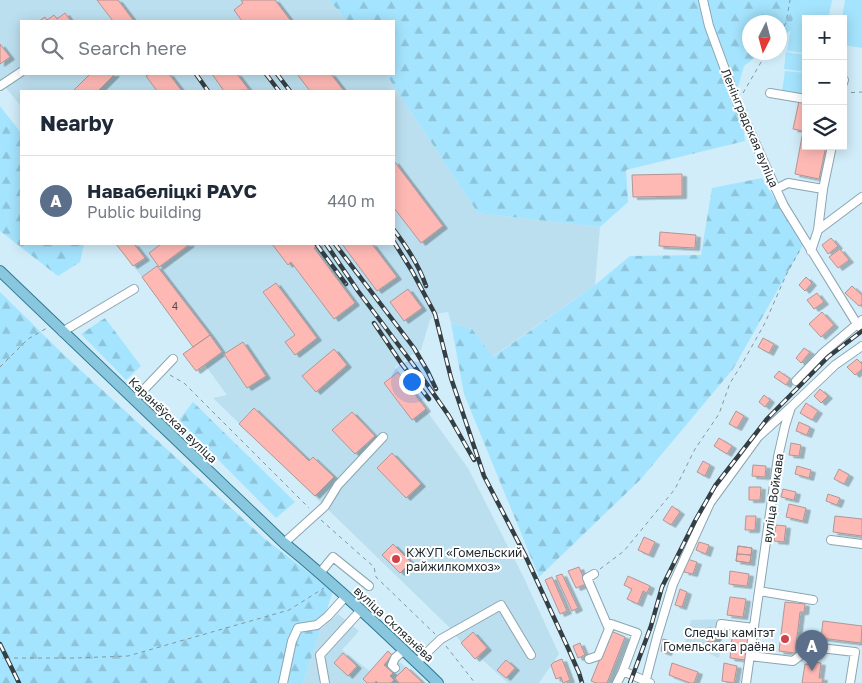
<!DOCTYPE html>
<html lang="en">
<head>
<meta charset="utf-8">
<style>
	:root { --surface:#fff; --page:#f2f2f3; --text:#1f2937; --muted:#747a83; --line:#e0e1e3; --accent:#0b8043 }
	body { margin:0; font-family:"Golos Text",sans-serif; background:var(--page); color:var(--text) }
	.controls { position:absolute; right:15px; top:15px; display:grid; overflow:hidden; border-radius:0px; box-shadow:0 2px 12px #0003 }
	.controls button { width:45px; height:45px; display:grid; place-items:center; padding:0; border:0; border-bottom:1px solid var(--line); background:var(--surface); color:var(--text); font:25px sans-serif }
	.compass { position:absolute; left:742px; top:15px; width:45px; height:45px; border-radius:50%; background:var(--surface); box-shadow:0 2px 12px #0003; rotate:186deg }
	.you { position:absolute; left:411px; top:381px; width:18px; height:18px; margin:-12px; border:4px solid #fff; border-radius:50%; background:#1a73e8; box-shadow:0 0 0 8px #1a73e833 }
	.badge { display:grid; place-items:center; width:32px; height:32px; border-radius:50%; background:var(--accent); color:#fff; font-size:16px; font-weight:700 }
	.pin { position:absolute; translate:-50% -41px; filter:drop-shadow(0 1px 2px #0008) }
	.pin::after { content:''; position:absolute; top:26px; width:18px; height:15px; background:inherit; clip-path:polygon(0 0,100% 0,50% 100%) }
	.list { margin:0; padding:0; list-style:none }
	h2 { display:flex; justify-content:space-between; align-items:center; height:65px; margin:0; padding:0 20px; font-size:21px }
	h2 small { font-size:16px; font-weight:400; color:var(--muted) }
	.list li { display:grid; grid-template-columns:32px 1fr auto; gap:15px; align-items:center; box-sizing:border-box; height:90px; padding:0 20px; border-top:1px solid var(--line) }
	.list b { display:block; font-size:19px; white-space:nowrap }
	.list p { margin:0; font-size:16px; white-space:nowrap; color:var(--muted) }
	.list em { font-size:16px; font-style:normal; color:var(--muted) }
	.icon { flex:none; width:28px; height:28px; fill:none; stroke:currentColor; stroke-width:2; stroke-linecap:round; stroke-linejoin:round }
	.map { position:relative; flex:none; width:862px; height:683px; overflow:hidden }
	.search { position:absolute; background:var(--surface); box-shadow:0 2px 12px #0003; left:20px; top:20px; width:375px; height:55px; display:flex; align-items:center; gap:12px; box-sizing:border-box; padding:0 18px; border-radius:0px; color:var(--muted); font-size:19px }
	.panel { position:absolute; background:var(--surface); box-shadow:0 2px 12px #0003; left:20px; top:90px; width:375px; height:155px; border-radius:0px }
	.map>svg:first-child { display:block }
	.built { fill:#bcdfef }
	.forest { fill:url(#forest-firs) }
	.green { fill:#a5e4fe }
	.building { fill:#ffb9b5; stroke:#b29694; filter:url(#shadow) }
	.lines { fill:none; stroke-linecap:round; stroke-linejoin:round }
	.minor-casing { stroke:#8ba5b0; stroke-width:10 }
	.major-casing { stroke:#2f7791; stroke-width:12 }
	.path { stroke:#8397a0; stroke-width:1; stroke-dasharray:4 4; stroke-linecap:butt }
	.minor { stroke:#fff; stroke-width:8 }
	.major { stroke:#88c7dd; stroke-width:10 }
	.rail-casing { stroke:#333f44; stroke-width:4.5 }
	.rail { stroke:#fff; stroke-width:2.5; stroke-dasharray:8; stroke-linecap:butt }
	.poi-dot { fill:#d24249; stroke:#fff; stroke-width:2 }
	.labels { text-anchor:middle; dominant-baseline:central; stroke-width:4; stroke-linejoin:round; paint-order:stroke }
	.number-label { font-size:10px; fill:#564c4e }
	.street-label { font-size:12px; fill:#1e282c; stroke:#fff }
	.poi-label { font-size:12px; fill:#1e282c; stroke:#fff; text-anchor:start }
</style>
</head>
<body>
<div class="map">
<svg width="862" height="683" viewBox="0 0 862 683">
	<defs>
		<pattern id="forest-firs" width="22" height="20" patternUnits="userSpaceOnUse" patternTransform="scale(1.25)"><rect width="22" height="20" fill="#a5e4fe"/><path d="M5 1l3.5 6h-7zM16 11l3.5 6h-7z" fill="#8ec4da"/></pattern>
		<filter id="shadow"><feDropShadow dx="4.5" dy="2.5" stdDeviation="0" flood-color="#0004"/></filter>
	</defs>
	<rect width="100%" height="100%" fill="#d1edf9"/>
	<!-- built -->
	<path class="built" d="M 0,0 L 329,0 L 347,21 L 21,21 L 21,74 L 386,74 L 478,213 L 600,227 L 595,285 L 492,357 L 472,329 L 451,323 L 448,312 L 435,314 L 430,320 L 421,350 L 408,357 L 395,367 L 468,468 L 524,578 L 559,654 L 539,683 L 508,683 L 478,656 L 475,659 L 448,626 L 213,398 L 227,395 L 205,365 L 183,354 L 193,346 L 142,277 L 133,266 L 116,244 L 394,244 L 394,91 L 21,91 L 21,106 L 0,81 Z
		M 338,614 L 359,631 L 342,650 L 370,671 L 388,651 L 423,683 L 303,683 L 320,630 Z
		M 725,619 L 719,658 L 685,643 L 691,620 Z"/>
	<!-- forest -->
	<path class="forest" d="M 329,0 L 797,0 L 791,30 L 780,39 L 780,22 L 750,22 L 750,52 L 761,53 L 744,66 L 738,87 L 745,141 L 626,170 L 628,202 L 600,227 L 478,213 L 386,74 L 394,74 L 394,21 L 347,21 Z
		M 0,106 L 21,133 L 21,244 L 84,244 L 80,262 L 58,276 L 0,231 Z
		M 762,178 L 803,245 L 733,369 L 640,480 L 539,577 L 464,394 L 451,323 L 472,329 L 493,357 L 595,285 L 630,256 L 701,255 L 712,188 Z
		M 0,292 L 63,354 L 265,539 L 333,591 L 303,683 L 0,683 Z
		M 105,318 L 141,366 L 126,380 L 81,334 Z
		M 193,402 L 295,502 L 276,518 L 179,420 Z"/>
	<!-- green -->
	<path class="green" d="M 796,0 L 832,0 L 828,19 L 806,19 L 806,53 L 787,51 Z
		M 845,0 L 862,0 L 862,48 L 843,45 L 843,19 L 842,19 Z
		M 786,52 L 806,55 L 806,72 L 784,69 Z
		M 785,71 L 806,73 L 806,95 L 782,92 Z"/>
	<!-- building -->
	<path class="building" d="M 97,0 L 118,0 L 134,21 L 113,21 Z
		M 241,0 L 275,0 L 291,21 L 242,21 L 234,10 L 243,3 Z
		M 65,13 L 71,21 L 39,21 L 45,17 L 47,20 L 54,15 L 57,19 Z
		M 0,44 L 10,57 L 0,64 Z
		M 90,74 L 115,74 L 98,91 L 73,91 Z
		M 150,74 L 169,74 L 182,91 L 157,91 L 146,76 Z
		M 212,74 L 237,74 L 249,90 L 224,91 Z
		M 297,74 L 331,74 L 344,91 L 310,91 Z
		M 799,101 L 806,103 L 806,146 L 826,146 L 819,179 L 795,174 L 803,131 L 793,129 Z
		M 394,161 L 443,226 L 421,243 L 394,208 Z
		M 682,174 L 682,196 L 633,197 L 632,175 Z
		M 660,232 L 696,235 L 695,248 L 659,246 Z
		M 831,238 L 838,246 L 828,254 L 822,245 Z
		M 116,244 L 134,244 L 145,258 L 133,266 Z
		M 161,244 L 190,244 L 159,267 L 149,253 Z
		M 272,244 L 319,244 L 314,248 L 355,303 L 334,319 L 291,262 L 288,265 Z
		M 342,244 L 372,244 L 397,277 L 377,291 Z
		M 840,249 L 849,260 L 838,268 L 829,257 Z
		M 157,266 L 210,335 L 193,347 L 142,277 Z
		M 806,277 L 812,283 L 805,291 L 799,285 Z
		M 276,283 L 317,338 L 295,355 L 285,342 L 295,335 L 263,292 Z
		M 852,286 L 862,295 L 862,304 L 859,306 L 845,293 Z
		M 408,289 L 422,308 L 404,321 L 390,302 Z
		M 817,293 L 824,302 L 814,309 L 807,300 Z
		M 822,312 L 834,325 L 821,337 L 809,324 Z
		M 210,335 L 222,352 L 196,371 L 183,354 Z
		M 763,338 L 774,344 L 769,353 L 758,347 Z
		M 243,342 L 266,376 L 247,388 L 224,354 Z
		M 804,348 L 810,352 L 801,363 L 796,358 Z
		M 334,349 L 347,365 L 316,392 L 302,376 Z
		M 857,359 L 862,364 L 862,369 L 855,375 L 847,367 Z
		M 779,371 L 790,379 L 786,385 L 774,377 Z
		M 398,372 L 426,409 L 412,420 L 384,383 Z
		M 820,389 L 828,396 L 821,403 L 814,396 Z
		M 764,395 L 770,400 L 765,407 L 759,402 Z
		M 806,403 L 818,411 L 812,420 L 800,413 Z
		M 254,408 L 309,461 L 313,457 L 334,477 L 315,496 L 239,424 Z
		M 736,411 L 744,416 L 737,428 L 729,424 Z
		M 352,412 L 375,436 L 355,454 L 332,430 Z
		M 799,422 L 810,427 L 807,435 L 796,431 Z
		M 719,438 L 732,446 L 727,454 L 714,446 Z
		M 791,443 L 801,445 L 799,456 L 789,455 Z
		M 392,453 L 421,484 L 406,498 L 377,468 Z
		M 703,461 L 710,465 L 705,476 L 697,472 Z
		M 753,465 L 766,466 L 765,477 L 752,476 Z
		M 797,466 L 811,470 L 809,478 L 795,474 Z
		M 839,469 L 849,475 L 844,484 L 834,479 Z
		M 749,487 L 761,487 L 760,500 L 749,500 Z
		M 783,489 L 796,492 L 794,500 L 781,497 Z
		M 828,494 L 840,498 L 837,505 L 826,501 Z
		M 789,504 L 806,508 L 803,521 L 786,517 Z
		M 672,506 L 680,512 L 671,525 L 663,520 Z
		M 746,516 L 756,516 L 755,530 L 745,530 Z
		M 835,516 L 862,519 L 862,536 L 833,532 Z
		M 776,525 L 786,526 L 784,542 L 774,541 Z
		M 644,537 L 655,542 L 649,555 L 638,550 Z
		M 699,542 L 709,545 L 706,554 L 696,550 Z
		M 393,544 L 411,562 L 400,573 L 382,555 Z
		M 738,546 L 752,548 L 751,555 L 737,554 Z
		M 738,546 L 752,548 L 750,563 L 736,561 Z
		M 737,554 L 751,555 L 750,563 L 736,561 Z
		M 687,559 L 697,562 L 693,574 L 684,572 Z
		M 579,567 L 586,584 L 576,588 L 568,571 Z
		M 730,571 L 749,574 L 747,586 L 729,584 Z
		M 562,574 L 578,608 L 572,611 L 556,576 Z
		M 628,576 L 650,586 L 647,593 L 643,591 L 638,604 L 627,599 L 632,589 L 624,585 Z
		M 552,577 L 567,611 L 560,614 L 545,580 Z
		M 680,589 L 687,592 L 682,607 L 675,605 Z
		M 730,597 L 746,599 L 743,617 L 727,615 Z
		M 785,602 L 805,604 L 804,612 L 800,612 L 795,653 L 779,651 Z
		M 823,621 L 862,626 L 861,643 L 821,638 Z
		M703 635a7 7 0 1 1 14 0a7 7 0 1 1-14 0Z
		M 611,631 L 625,637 L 607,683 L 596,683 L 591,681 Z
		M 473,632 L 487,648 L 475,659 L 461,643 Z
		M 732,637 L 748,638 L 745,660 L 730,658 Z
		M 663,639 L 670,641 L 667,653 L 661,651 Z
		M 580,643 L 585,655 L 578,658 L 573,646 Z
		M 388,651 L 392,655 L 384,665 L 393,673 L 390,676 L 394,680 L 391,683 L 378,683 L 376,681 L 375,683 L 367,683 L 363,679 Z
		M 343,653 L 357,666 L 348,676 L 334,663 Z
		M 562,659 L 570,680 L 563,683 L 561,677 L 556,679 L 551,665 L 554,662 Z
		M 506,660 L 515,668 L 506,678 L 497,670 Z
		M 813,662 L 821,663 L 819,678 L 823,678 L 822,683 L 802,683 L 805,664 L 812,665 Z
		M 672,663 L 698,672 L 694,683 L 690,683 L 669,675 Z
		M 724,663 L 737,666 L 734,683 L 722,681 Z
		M 406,667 L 423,683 L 399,683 L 395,678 Z"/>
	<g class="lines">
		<defs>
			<path id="minor" d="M 703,0 L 709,26 L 737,102 L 776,189 L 784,206 L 857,324 L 862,329
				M 843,83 L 844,80
				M 0,86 L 21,72
				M 770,93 L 806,99
				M 776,189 L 788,183 L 823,189
				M 818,230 L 862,197
				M 811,251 L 818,230 L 823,189 L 832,146
				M 62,332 L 134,289
				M 796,381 L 823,353 L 862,320
				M 135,399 L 173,359
				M 831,540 L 862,544
				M 284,543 L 325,506 L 338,485 L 383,437
				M 320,573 L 333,557 L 369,586
				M 594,574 L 587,578 L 609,629
				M 759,591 L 813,600
				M 720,630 L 721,624 L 754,628
				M 750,656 L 793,661 L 812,647 L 855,652 L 850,683
				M 589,659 L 598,656 L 611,624 L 637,633 L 623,671
				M 417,662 L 441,639 L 501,605 L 531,655
				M 395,668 L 392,665 L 395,658 L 404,650
				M 283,683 L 292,641 L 298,628 L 317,625 L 328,616 L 346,596
				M 325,683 L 320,655 L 361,610
				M 617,683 L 623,671 L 650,683
				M 645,683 L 657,637 L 673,584 L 710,503 L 758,437 L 791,407
				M 746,683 L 778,457 L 785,426 L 791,407 L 835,365 L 862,346"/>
			<path id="major" d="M 0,271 L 284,543 C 338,587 388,635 438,683"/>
		</defs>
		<!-- minor casing -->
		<use href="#minor" class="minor-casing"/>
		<!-- major casing -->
		<use href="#major" class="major-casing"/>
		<!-- path -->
		<path class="path" d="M 780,33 L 786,23 L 790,0
			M 743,93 L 767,52
			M 843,93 L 862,92
			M 0,367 L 28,339 L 47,328
			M 170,375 L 184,383 L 309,508
			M 321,520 L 374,567 L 376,577 L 435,634
			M 600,569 L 624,551 L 675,489 L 695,449 L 719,414 L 730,383 L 742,364 L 765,323 L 787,273 L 801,248
			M 446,646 L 475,683
			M 14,658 L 75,658 L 128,656 L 289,610 L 324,588"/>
		<!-- minor -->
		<use href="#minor" class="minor"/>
		<!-- major -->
		<use href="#major" class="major"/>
		<defs>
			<path id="rail" d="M 196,74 L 208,91
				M 266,74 L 279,91
				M 277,74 L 290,91
				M 394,230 C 407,247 419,265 426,286
				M 394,242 L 412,271 L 435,314 L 451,378 L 484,476 L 525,555 L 568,648 L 579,673 L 582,683
				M 326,244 L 358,291 L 415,367 L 449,416 L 474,460
				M 335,244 L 414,348 L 428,372 L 436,389
				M 317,245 L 346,284
				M 374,323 L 401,363 L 429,399
				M 0,644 L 19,683
				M 630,683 L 651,626 L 662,587 L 695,521 L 715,486 L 767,419 L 828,357 L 862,331"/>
		</defs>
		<!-- rail casing -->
		<use href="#rail" class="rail-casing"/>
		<!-- rail -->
		<use href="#rail" class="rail"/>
	</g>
	<!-- markers -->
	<g class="poi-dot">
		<circle cx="396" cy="559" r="5"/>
		<circle cx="785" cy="639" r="5"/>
	</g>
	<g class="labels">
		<!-- number labels -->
		<g class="number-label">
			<text x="175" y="306">4</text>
		</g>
		<!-- street labels -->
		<g class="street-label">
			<text transform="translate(750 128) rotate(67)">Ленінградская вуліца</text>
			<text transform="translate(173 420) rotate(44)">Каранёўская вуліца</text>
			<text transform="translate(773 498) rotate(-82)">вуліца Войкава</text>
			<text transform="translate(394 624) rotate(43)">вуліца Склязнёва</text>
		</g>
		<!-- poi labels -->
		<g class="poi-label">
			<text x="406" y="552">КЖУП «Гомельский<tspan x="406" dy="14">райжилкомхоз»</tspan></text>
			<text x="775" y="632" text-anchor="end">Следчы камітэт<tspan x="775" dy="14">Гомельскага раёна</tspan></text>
		</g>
	</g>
</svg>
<div class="controls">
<button>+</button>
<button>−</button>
<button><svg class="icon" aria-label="layers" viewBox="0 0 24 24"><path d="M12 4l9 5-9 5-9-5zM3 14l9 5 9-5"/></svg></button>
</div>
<svg class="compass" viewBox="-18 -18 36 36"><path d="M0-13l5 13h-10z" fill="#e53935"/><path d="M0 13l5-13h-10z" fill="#747a83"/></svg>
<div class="you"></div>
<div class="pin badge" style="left:812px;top:671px;background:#5c6f8a">A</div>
<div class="search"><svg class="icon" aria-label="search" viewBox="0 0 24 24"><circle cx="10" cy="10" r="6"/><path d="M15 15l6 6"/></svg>Search here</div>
<section class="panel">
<h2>Nearby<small></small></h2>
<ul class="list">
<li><span class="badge" style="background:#5c6f8a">A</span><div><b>Навабеліцкі РАУС</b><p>Public building</p></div><em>440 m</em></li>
</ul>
</section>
</div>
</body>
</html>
